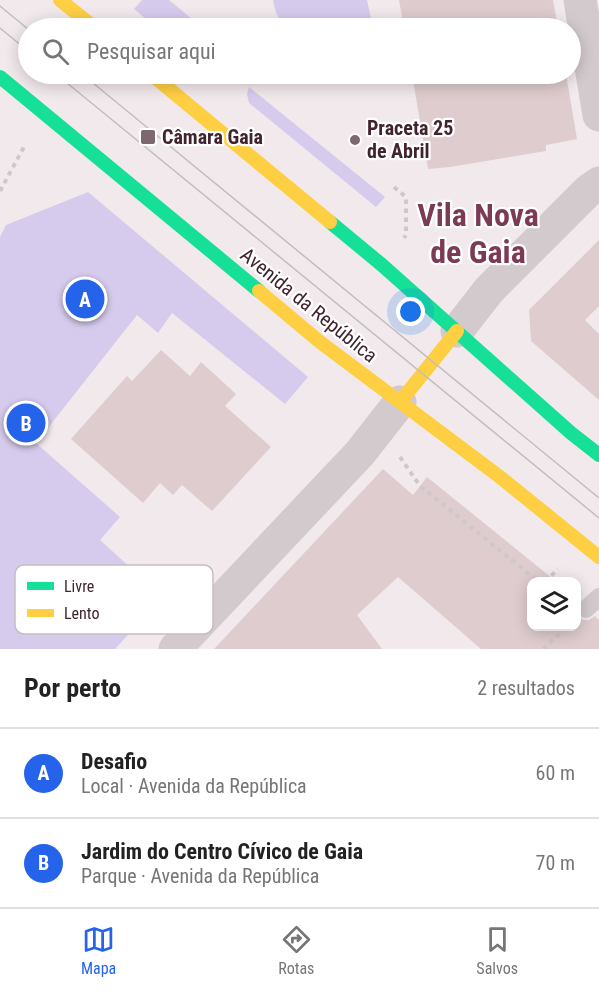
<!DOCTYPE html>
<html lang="pt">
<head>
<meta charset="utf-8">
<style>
	:root { --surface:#fff; --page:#f2f2f2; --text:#222; --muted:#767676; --line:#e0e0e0; --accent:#2563eb }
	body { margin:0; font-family:"Roboto Condensed",sans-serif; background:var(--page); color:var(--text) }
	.controls { position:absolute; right:18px; bottom:18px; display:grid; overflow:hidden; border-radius:12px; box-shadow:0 3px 15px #0003 }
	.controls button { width:54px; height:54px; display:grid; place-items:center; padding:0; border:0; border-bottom:2px solid var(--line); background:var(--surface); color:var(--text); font:30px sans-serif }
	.you { position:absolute; left:411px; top:312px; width:21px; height:21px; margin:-15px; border:4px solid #fff; border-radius:50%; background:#1a73e8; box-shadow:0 0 0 9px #1a73e833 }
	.badge { display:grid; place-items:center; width:39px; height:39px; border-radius:50%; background:var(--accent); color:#fff; font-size:20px; font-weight:700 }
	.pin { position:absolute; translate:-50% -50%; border:3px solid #fff; box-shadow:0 2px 6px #0006 }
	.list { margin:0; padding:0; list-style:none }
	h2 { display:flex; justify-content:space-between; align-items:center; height:78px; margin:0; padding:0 24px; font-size:26px }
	h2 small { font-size:20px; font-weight:400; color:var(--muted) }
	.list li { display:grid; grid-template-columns:39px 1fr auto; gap:18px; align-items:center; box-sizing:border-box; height:90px; padding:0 24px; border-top:2px solid var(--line) }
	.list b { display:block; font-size:22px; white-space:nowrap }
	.list p { margin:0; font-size:20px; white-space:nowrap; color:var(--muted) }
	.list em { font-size:20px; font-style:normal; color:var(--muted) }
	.icon { flex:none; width:33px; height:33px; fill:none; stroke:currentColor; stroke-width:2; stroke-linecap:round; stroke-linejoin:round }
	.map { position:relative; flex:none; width:599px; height:649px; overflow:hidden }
	.search { position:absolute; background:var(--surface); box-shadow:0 3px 15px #0003; left:18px; right:18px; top:18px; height:66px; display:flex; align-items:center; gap:15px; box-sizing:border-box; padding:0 21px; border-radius:33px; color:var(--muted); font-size:22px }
	.sheet { height:258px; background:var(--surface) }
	nav { display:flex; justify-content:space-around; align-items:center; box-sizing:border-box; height:84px; border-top:2px solid var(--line); background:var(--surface); font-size:16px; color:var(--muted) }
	nav a { display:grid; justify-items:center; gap:3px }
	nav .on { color:var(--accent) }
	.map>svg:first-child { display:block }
	.green { fill:#d6cbed }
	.building { fill:#dfccce }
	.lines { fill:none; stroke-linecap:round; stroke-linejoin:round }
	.path { stroke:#cfc8ca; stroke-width:4; stroke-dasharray:4.5 4.5; stroke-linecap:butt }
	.lane { stroke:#d2cacd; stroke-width:18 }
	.street { stroke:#d2cacd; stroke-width:33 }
	.fast { stroke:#16e098; stroke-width:14 }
	.slow { stroke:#ffcf43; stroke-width:14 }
	.tram { stroke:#c2bebf; stroke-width:1.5 }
	.poi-dot { fill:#7e6870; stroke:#fff; stroke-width:2 }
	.labels { text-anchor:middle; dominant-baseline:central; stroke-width:4.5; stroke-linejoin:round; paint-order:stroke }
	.poi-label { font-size:20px; font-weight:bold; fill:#40232e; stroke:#fff; text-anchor:start }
	.street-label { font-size:20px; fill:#40232e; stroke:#fff }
	.town-label { font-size:32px; font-weight:bold; fill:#7b3b55; stroke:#fff }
	.key { fill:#fff; stroke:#c6bdc0; stroke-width:1.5 }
	.key-label { font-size:16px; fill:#40232e }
</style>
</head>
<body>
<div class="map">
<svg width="599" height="649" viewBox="0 0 599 649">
	<rect width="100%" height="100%" fill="#f2e9ec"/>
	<!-- green -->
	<path class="green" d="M 142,0 L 169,0 L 203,28 L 157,28 L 134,9 Z
		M 273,0 L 367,0 L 372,23 L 369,28 L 292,28 C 279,24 275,12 273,0 Z
		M 249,87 L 385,197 L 376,207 L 249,103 L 247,94 Z
		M 88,192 L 308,377 L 285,404 L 172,313 L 158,333 L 137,315 L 36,443 L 120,517 L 100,540 L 163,597 L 115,649 L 0,649 L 0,237 L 6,225 Z"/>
	<!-- building -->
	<path class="building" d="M 399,0 L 553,0 L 558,28 L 404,28 Z
		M 412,74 L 566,74 L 577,139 L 546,145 L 546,151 L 450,167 L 428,169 Z
		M 599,240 L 599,306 L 585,320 L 599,334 L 599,400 L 531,341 L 529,310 Z
		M 161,350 L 190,376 L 201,362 L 236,394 L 225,406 L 271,447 L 212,511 L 182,485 L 173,495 L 160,483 L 143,503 L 71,439 L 127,376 L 132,381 Z
		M 383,469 L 413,495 L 427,477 L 557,582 L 531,582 L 531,627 L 576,627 L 576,614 L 583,620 L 589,620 L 595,616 L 599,620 L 599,649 L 481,649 L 398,577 L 357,615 L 382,649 L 214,649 Z"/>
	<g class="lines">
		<!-- path -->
		<path class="path" d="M 394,187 L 406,197 L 406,235 L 404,238
			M 0,191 L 25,145
			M 400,457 L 420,486 L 539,582
			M 545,582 L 558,569
			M 543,649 L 567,627"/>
		<!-- lane -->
		<path class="lane" d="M 586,609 L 599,597"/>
		<!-- street -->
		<path class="street" d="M 580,0 L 599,115
			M 457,331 L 489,290 L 589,190 L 599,183
			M 175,649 L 360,453 L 400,402"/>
		<!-- fast -->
		<path class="fast" d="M 0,77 L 259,291
			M 330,222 L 382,265 L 571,433 L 599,455"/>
		<!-- slow -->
		<path class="slow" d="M 60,0 L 95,28
			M 151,74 L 330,222
			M 259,291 L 320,342 L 500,477 L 599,557
			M 400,402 L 457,331"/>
		<!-- tram -->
		<path class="tram" d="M 0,6 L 28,29
			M 0,28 L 28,51
			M 56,74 L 599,518
			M 82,74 L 599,498"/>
	</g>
	<!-- markers -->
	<g class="poi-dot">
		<rect x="140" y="129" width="16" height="16" rx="3"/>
		<circle cx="355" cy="140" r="6"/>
	</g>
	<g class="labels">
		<!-- poi labels -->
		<g class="poi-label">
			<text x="367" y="128">Praceta 25<tspan x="367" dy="23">de Abril</tspan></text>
			<text x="162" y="137">Câmara Gaia</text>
		</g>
		<!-- street labels -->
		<g class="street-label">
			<text transform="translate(309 305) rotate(39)">Avenida da República</text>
		</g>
		<!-- town labels -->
		<g class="town-label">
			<text x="478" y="215">Vila Nova<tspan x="478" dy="37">de Gaia</tspan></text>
		</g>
	</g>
	<!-- legend -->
	<rect x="15" y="565" width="198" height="69" rx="9" class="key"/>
	<rect x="27" y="582" width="27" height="8" fill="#16e098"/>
	<rect x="27" y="609" width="27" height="8" fill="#ffcf43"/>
	<g class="key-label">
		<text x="64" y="592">Livre</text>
		<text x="64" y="619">Lento</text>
	</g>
</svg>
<div class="controls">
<button><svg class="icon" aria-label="layers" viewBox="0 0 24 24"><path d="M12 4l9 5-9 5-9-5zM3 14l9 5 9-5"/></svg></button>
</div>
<div class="you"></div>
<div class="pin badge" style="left:85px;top:299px">A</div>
<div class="pin badge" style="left:26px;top:423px">B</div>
<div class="search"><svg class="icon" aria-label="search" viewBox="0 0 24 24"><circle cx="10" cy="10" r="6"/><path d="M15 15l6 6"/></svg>Pesquisar aqui</div>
</div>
<section class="sheet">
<h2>Por perto<small>2 resultados</small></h2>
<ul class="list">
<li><span class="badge">A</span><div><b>Desafio</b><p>Local · Avenida da República</p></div><em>60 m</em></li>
<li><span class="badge">B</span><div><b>Jardim do Centro Cívico de Gaia</b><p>Parque · Avenida da República</p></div><em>70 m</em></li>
</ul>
</section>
<nav>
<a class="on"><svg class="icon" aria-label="map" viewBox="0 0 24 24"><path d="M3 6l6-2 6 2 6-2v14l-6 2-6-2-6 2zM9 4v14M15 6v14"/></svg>Mapa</a>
<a><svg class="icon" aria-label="directions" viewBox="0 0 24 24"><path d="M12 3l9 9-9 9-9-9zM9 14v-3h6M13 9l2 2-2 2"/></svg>Rotas</a>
<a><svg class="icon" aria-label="saved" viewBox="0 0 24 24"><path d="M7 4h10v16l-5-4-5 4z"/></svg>Salvos</a>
</nav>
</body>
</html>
